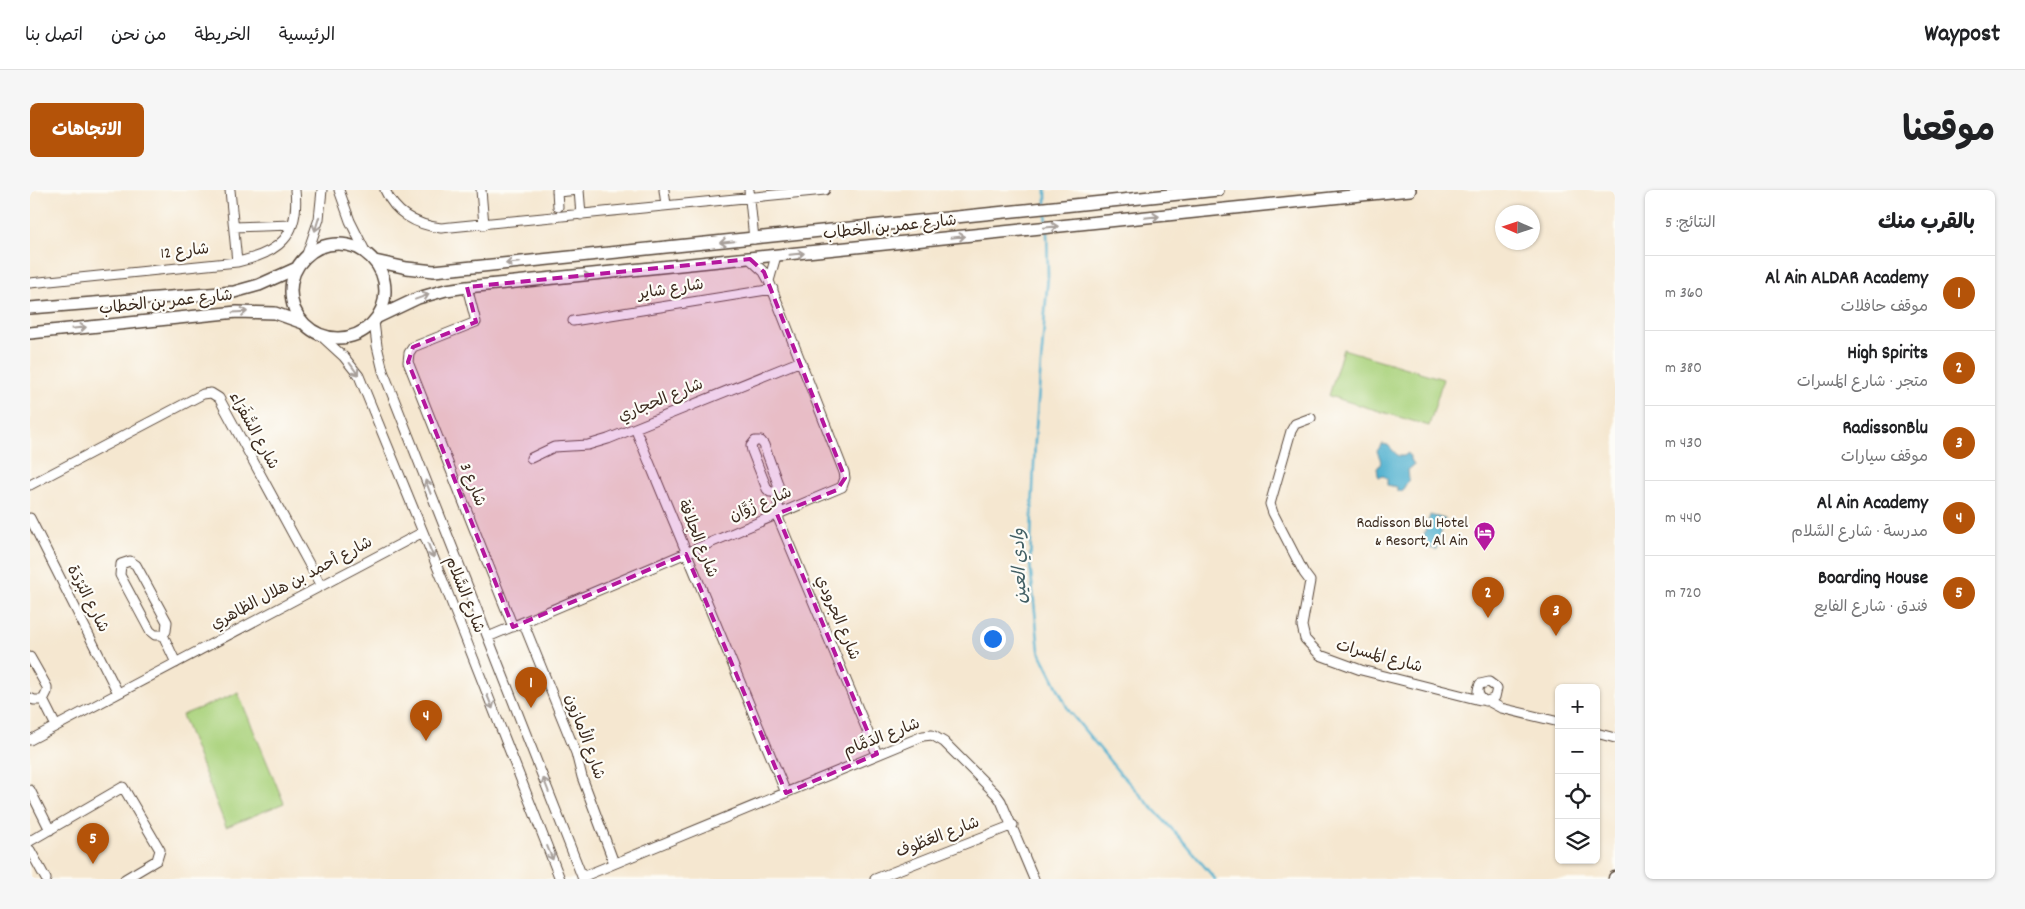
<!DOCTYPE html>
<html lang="ar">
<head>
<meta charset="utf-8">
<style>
	:root { --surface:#fff; --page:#f6f6f6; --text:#202124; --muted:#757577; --line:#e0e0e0; --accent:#b45309 }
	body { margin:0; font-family:Dekko,"Playpen Sans Arabic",sans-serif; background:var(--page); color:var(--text); direction:rtl }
	.controls { position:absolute; right:15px; bottom:15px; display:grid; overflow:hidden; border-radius:8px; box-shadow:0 1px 4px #0004 }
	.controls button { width:45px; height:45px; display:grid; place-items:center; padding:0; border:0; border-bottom:1px solid var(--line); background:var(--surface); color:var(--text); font:25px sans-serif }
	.compass { position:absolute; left:1465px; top:15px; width:45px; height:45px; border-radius:50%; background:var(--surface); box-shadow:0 1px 4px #0004; rotate:273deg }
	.you { position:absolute; left:962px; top:448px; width:18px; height:18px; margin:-12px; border:4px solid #fff; border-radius:50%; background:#1a73e8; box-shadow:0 0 0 8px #1a73e833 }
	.badge { display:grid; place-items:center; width:32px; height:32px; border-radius:50%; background:var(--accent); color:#fff; font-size:16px; font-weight:700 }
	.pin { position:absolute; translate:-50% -41px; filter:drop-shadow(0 1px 2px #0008) }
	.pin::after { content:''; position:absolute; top:26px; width:18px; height:15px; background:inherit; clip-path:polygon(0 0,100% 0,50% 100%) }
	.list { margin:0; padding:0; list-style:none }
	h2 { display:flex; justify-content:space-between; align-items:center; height:65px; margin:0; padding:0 20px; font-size:21px }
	h2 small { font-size:16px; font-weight:400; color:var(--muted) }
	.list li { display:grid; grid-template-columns:32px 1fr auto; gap:15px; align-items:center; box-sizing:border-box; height:75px; padding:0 20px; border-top:1px solid var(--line) }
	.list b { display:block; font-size:19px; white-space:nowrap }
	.list p { margin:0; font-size:16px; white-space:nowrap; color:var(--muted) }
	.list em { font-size:16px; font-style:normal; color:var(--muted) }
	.icon { flex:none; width:28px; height:28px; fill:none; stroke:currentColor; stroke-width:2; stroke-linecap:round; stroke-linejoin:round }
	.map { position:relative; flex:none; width:1585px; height:689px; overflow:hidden; direction:ltr; border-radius:8px }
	header { display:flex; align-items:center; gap:30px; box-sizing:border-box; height:70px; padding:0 25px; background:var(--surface); border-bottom:1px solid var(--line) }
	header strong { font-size:24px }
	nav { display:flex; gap:28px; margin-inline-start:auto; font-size:18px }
	.intro { display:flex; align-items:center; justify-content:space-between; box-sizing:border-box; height:120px; padding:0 30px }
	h1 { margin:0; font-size:35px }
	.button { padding:12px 22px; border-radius:8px; background:var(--accent); color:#fff; font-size:18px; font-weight:700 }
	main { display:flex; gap:30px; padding:0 30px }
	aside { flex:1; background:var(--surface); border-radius:8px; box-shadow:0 1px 4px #0004 }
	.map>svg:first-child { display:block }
	.green { fill:#abd37e; stroke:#737e4e }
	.water { fill:#50b0cf; stroke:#466d76 }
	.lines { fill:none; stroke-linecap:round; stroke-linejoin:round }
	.stream { stroke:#50b0cf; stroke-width:2.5 }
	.minor-casing { stroke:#574639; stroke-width:11 }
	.major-casing { stroke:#574639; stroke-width:14 }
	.highway-casing { stroke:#574639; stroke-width:15 }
	.minor { stroke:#fff; stroke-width:9 }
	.major { stroke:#fff; stroke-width:11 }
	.highway { stroke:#fff; stroke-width:12 }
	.oneway { stroke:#a79f9a }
	.marked { fill:#b5179e; fill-opacity:0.2; stroke:#b5179e; stroke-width:4; stroke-dasharray:10 6; stroke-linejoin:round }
	.labels { text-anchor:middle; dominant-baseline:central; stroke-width:4.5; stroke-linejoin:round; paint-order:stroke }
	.street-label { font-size:16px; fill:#3b2a1e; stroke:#fdfcf7 }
	.poi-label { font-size:16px; fill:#3b2a1e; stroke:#fdfcf7; text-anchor:end }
	.water-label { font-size:18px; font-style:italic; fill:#436065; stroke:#fdfcf7 }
</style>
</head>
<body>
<header>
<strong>Waypost</strong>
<nav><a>الرئيسية</a><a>الخريطة</a><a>من نحن</a><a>اتصل بنا</a></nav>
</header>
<div class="intro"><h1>موقعنا</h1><a class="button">الاتجاهات</a></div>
<main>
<aside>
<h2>بالقرب منك<small>النتائج: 5</small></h2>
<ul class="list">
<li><span class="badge">1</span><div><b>Al Ain ALDAR Academy</b><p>موقف حافلات</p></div><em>360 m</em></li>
<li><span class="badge">2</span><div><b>High Spirits</b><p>متجر · شارع المَسرات</p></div><em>380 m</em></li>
<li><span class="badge">3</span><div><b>RadissonBlu</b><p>موقف سيارات</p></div><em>430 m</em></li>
<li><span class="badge">4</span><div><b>Al Ain Academy</b><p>مدرسة · شارع السَّلام</p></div><em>440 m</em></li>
<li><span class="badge">5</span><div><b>Boarding House</b><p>فندق · شارع الفايع</p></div><em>720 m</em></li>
</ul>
</aside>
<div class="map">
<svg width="1585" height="689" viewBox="0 0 1585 689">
	<rect width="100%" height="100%" fill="#fdfcf7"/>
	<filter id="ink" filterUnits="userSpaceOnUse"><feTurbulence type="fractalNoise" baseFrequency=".02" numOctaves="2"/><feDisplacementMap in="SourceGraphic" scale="10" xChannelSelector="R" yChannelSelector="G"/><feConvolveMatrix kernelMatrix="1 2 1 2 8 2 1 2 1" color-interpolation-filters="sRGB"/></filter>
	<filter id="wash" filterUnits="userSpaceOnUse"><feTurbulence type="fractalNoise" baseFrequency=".0096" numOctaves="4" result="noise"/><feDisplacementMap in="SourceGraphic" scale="20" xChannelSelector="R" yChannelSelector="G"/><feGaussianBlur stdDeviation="1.12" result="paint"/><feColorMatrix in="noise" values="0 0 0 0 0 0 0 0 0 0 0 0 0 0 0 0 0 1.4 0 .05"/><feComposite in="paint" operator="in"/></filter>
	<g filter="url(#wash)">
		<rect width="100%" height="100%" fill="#f5e7d0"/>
		<!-- green -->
		<path class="green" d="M 1313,159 L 1413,189 L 1399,236 L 1299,206 Z
			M 208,503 L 254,613 L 196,637 L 152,525 Z"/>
		<!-- water -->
		<path class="water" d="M 1352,254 L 1358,255 L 1368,266 L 1374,266 L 1378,263 L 1384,275 L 1378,280 L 1379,289 L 1372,301 L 1367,301 L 1367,297 L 1357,295 L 1357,289 L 1354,286 L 1349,287 L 1348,285 L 1347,278 C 1354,272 1349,268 1347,261 Z
			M 1400,325 L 1415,329 L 1406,360 L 1391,355 Z"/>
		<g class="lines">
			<!-- stream -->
			<path class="stream" d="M 1016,0 L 1016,13
				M 1016,21 L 1017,33
				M 1017,41 L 1018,85 L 1005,250 L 1000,374 L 1009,460 L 1039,521 L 1088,581 L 1153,651 L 1185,689"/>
		</g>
	</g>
	<g filter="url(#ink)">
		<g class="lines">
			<defs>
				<path id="minor" d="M 200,0 L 207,72
					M 309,0 L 320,31 L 336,63
					M 355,0 C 365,23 386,35 411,38 L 795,0
					M 451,0 L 454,35
					M 527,0 L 528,17
					M 549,0 L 551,25
					M 634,0 L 636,15
					M 719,0 L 724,49
					M 527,2 L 549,0
					M 204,37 L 262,35
					M 276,67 L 289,29 L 292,0
					M 739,91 L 746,66
					M 0,93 L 207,72 C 249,63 270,46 265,0
					M 437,97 L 446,132 L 383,157 L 379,163 L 378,172 L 483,437
					M 543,131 L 743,99
					M 344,132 L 347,156 L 353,181 L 553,689
					M 290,145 L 314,167 L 329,186 L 413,391 L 530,689
					M 1281,228 L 1265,234 L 1261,241 L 1240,314 L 1243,323 L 1274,383 L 1280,391 L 1272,436 L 1275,449 L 1290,465 L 1331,480 L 1446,509 C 1453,510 1459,513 1465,507 L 1467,498 L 1459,492 L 1450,494 C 1446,501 1448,507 1455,511
					M 605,238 L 756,603
					M 725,251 L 731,251 L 734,255 L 748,294 L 748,298 L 745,302 L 740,302 L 737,299 L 722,261 L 721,256 Z
					M 501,268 L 524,257 L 558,255 L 578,249 L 771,171
					M 0,295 L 173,204 L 181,203 L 189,208 L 291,396
					M 745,302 L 748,310 L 749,330 L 847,564
					M 0,328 L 88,503
					M 100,371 L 106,375 L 137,432 L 136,441 L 133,445 L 125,445 L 120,441 L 90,385 L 91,374 Z
					M 493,432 L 546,563 L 552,587 L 584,673
					M 133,445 L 146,473
					M 458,447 L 812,297 L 815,288 L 814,282 L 739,91 L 734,82 L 720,69
					M 0,467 L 17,497 L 17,502 L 13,510
					M 0,508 L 4,510 L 13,510
					M 13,510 L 26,536
					M 1458,511 L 1471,518 L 1529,532
					M 1566,543 L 1585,548
					M 0,550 L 393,342
					M 0,600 L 20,640
					M 0,651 L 93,597 L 130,660 L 127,670 L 95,689
					M 0,660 L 16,689
					M 552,687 L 893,546 L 902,545 L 914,552 L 966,604 L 971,611 L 1004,689
					M 845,689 L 983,635"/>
				<path id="major" d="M261 101a47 47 0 1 1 94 0a47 47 0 1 1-94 0Z
					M 345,71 L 377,78 L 404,81 L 1188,0
					M 0,118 L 204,102 L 229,95 L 267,78
					M 348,127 L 388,108 L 416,100 L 437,97 L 1380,0
					M 0,143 L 207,122 L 245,123 L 273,133"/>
				<path id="highway" d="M 1585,689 L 1585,688"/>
			</defs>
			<!-- minor casing -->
			<use href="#minor" class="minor-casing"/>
			<!-- major casing -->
			<use href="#major" class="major-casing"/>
			<!-- highway casing -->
			<use href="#highway" class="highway-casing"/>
			<!-- minor -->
			<use href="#minor" class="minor"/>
			<!-- major -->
			<use href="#major" class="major"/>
			<!-- highway -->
			<use href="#highway" class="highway"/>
		</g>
		<!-- one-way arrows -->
		<defs><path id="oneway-shaft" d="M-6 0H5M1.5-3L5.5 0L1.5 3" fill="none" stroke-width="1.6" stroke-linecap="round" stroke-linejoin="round" transform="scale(1.25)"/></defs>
		<g class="oneway">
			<use href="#oneway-shaft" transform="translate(1122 27) rotate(-6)"/>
			<use href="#oneway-shaft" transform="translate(287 34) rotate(107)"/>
			<use href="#oneway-shaft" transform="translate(1021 37) rotate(-6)"/>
			<use href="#oneway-shaft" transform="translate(928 47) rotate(-6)"/>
			<use href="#oneway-shaft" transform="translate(697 52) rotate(174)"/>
			<use href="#oneway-shaft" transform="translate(767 64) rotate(-6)"/>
			<use href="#oneway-shaft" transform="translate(483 73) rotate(174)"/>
			<use href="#oneway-shaft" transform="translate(553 86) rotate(-6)"/>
			<use href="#oneway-shaft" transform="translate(392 107) rotate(-20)"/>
			<use href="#oneway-shaft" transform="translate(210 122) rotate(-3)"/>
			<use href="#oneway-shaft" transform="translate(49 138) rotate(-6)"/>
			<use href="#oneway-shaft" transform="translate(324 179) rotate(54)"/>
			<use href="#oneway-shaft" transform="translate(398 297) rotate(-111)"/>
			<use href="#oneway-shaft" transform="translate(401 361) rotate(68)"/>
			<use href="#oneway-shaft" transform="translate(460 512) rotate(68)"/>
			<use href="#oneway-shaft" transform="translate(516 595) rotate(-111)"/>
			<use href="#oneway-shaft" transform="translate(520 663) rotate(68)"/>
		</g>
	</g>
	<!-- marked area -->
	<path class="marked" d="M 720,69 L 734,82 L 815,288 L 807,300 L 747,324 L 847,564 L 756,603 L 656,364 L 483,437 L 378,172 L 383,157 L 446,132 L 437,97 Z"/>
	<!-- icons -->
	<defs>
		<symbol id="hotel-pin" viewBox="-11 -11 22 30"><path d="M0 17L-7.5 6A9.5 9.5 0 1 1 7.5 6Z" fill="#b5179e" stroke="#fdfcf7"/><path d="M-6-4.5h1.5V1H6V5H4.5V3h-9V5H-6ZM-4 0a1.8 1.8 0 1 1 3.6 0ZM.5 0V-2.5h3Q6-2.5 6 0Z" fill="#fff"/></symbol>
	</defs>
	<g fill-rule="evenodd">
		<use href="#hotel-pin" x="1442" y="330" width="25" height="34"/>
	</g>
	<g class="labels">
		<!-- street labels -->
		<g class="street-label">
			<text transform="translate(860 38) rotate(-6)">شارع عمر بن الخطاب</text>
			<text transform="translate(155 62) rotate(-6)">شارع 12</text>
			<text transform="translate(641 100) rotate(-9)">شارع شاير</text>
			<text transform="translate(136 113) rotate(-6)">شارع عمر بن الخطاب</text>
			<text transform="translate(631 211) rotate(-22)">شارع الحجاري</text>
			<text transform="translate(223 241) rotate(61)">شارع السُّفَرَاء</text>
			<text transform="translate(442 295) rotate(68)">شارع 3</text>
			<text transform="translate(731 315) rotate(-23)">شارع زُوَّان</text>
			<text transform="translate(667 349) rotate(68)">شارع الجلافة</text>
			<text transform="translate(262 394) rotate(-28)">شارع أحمد بن هلال الظاهري</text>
			<text transform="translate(434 405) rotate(68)">شارع السَّلام</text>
			<text transform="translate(57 409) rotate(63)">شارع البُرْدَة</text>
			<text transform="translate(807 428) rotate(67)">شارع الجرودي</text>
			<text transform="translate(1349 467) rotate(15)">شارع المَسرات</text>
			<text transform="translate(554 547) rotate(70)">شارع الأمازون</text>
			<text transform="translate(852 548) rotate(-21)">شارع الدَمَّام</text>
			<text transform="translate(908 648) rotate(-21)">شارع العَطُوف</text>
		</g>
		<!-- poi labels -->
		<g class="poi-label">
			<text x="1438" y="333">Radisson Blu Hotel<tspan x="1438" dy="18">&amp; Resort, Al Ain</tspan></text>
		</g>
		<!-- water labels -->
		<g class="water-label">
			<text transform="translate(991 376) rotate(-92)">وادي العين</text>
		</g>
	</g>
</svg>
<div class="controls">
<button>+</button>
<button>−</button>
<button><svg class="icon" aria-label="locate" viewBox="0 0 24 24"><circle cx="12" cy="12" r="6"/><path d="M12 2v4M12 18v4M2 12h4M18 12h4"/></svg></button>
<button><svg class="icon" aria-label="layers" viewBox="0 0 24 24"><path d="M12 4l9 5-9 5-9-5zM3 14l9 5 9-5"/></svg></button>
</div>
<svg class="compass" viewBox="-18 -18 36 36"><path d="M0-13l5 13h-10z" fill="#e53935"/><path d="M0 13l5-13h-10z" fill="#757577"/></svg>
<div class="you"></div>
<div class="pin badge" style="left:501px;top:518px">1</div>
<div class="pin badge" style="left:1458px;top:428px">2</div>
<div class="pin badge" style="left:1526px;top:446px">3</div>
<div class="pin badge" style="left:396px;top:551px">4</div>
<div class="pin badge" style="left:63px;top:674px">5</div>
</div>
</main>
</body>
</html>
